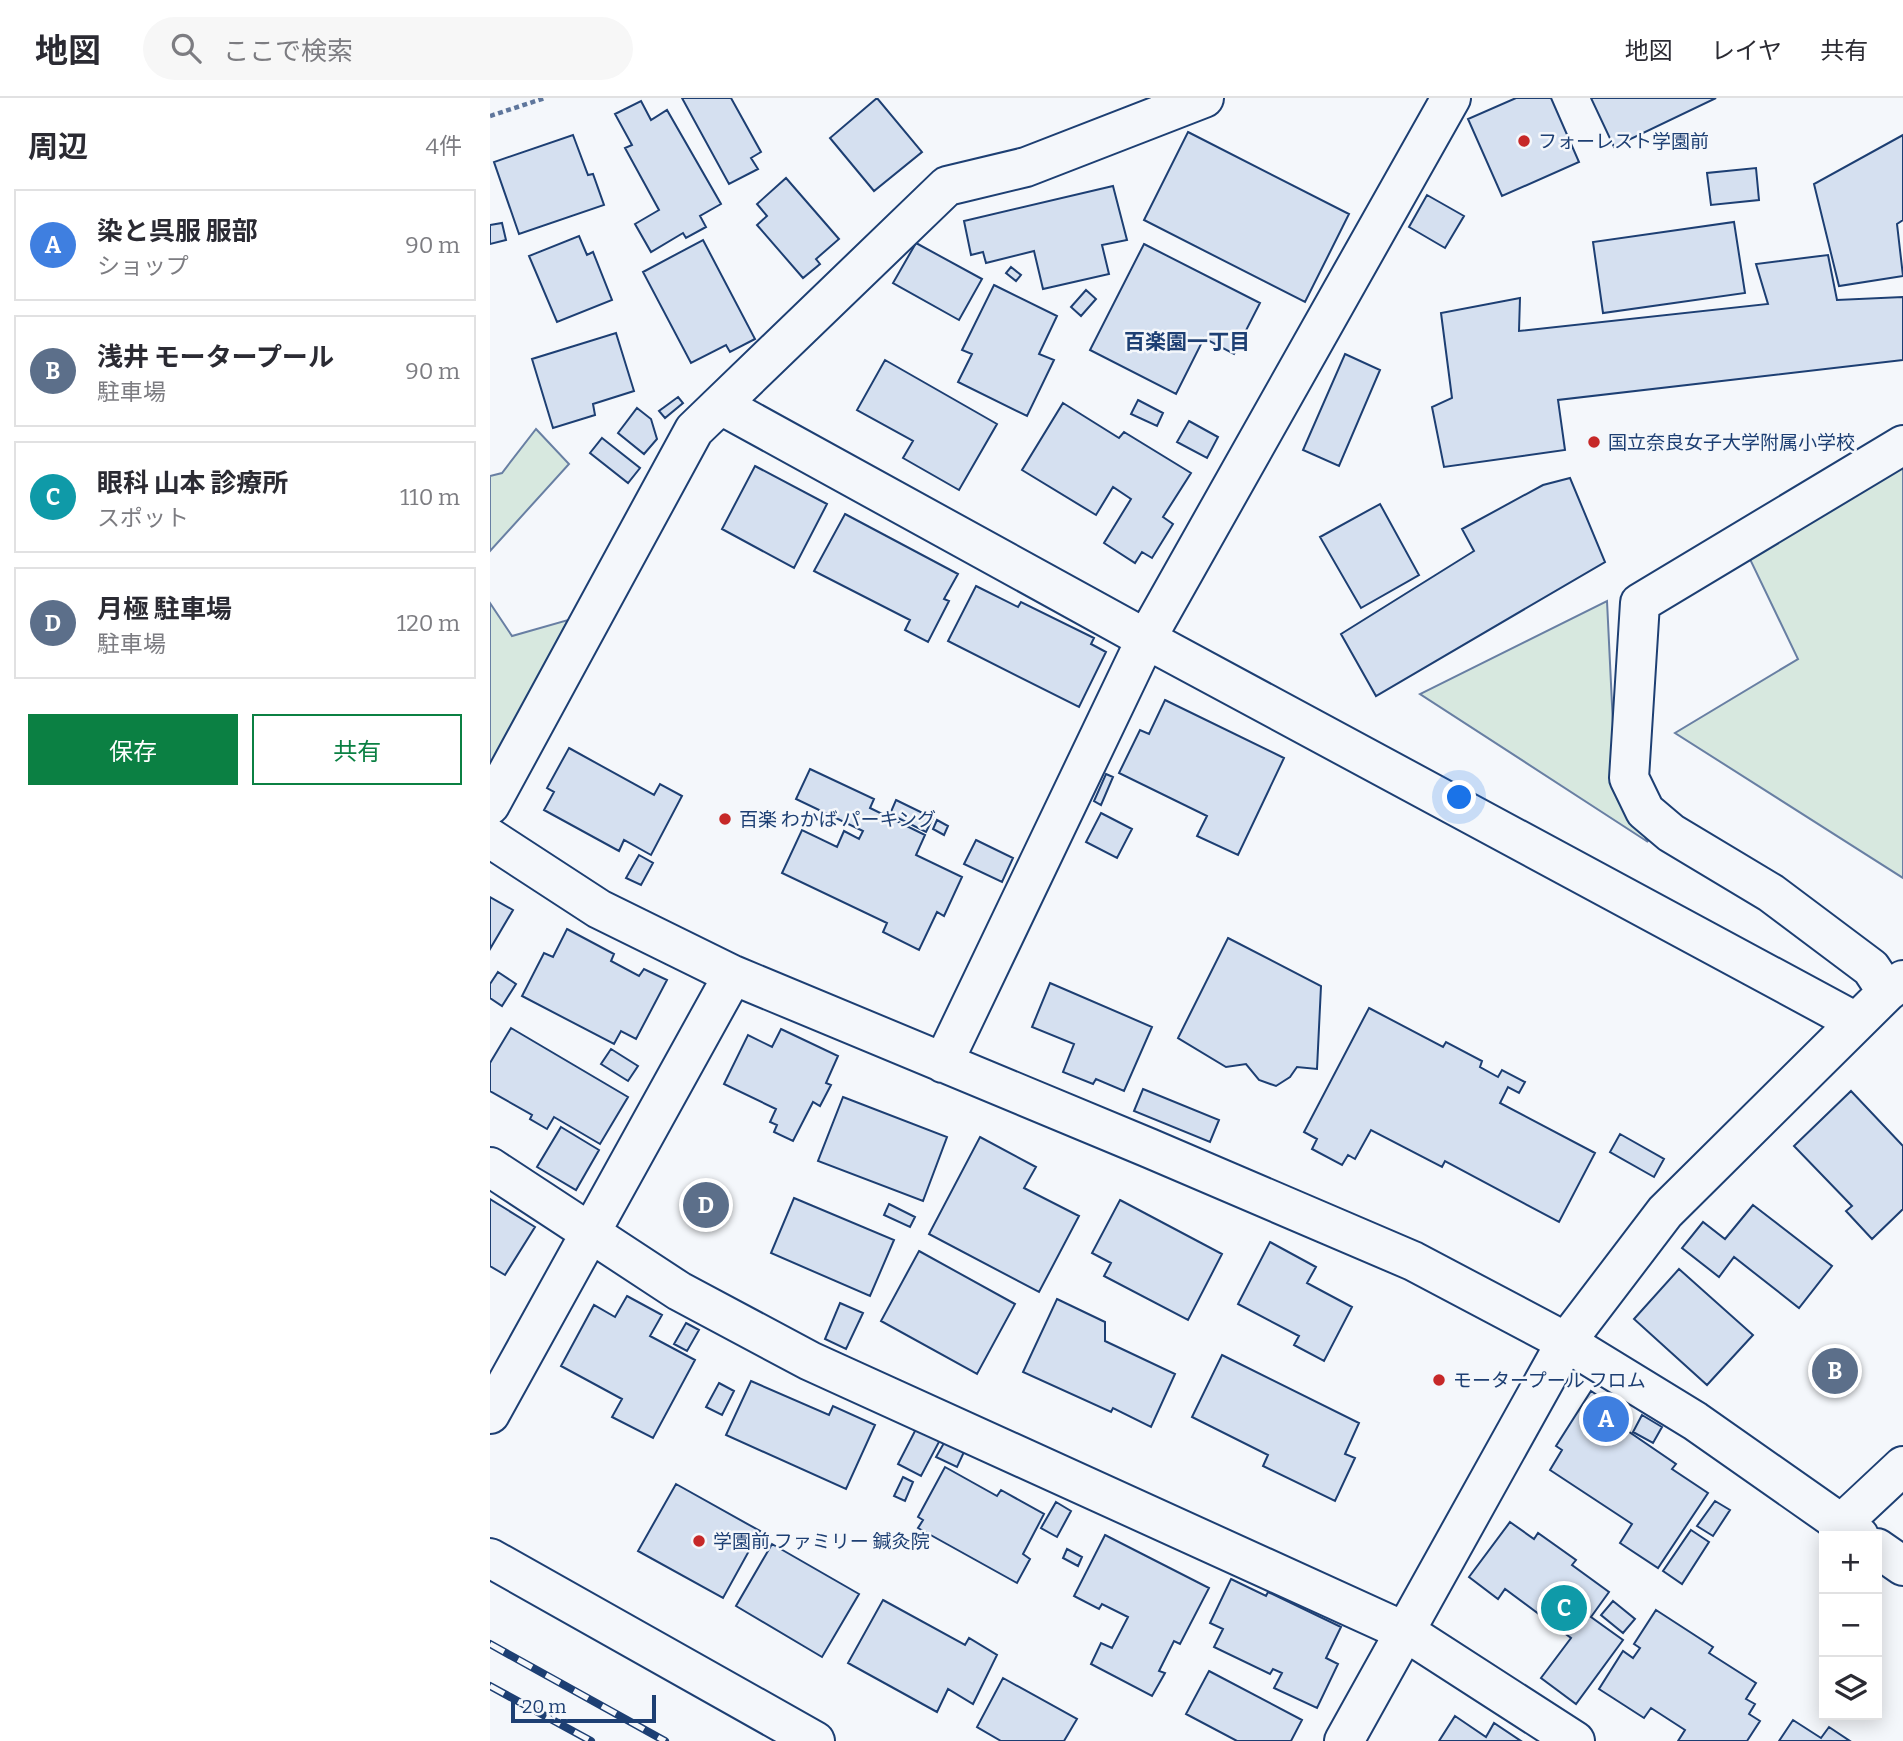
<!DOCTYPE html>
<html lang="ja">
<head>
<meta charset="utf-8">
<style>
	:root { --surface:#fff; --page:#f7f7f7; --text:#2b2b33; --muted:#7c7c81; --line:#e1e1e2; --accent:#0b8043 }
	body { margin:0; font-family:Bitter,"Noto Sans JP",serif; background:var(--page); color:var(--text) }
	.controls { position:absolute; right:21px; bottom:21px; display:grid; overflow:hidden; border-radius:0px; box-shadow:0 4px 18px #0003 }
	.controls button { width:63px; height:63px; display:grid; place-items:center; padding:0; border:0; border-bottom:2px solid var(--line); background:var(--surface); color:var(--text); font:35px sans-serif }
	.scale { position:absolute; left:21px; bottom:18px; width:145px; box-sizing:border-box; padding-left:7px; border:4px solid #1d3f73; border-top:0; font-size:19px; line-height:24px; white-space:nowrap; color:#1d3f73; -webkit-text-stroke:5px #f4f7fb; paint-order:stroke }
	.you { position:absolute; left:970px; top:700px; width:24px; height:24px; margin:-18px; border:5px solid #fff; border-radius:50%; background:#1a73e8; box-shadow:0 0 0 10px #1a73e833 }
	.badge { display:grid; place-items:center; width:46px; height:46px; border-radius:50%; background:var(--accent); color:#fff; font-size:23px; font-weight:700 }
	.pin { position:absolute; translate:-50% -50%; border:4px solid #fff; box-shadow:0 2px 7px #0006 }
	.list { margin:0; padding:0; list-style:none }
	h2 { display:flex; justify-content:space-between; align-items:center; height:91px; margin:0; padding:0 28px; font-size:30px }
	h2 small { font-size:23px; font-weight:400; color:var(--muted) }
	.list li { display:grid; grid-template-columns:46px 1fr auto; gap:21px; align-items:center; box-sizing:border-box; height:112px; margin:0 14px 14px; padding:0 14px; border:2px solid var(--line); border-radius:0px }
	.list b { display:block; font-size:26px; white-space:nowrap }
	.list p { margin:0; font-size:23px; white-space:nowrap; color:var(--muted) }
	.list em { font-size:23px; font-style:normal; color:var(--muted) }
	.actions { display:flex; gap:14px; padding:21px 28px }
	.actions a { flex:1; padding:16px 0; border:2px solid var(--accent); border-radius:0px; text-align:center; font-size:24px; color:var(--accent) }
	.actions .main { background:var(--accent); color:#fff }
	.icon { flex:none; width:38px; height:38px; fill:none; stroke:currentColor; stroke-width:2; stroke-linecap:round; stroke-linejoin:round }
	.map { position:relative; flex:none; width:1413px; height:1643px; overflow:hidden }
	header { display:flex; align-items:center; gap:42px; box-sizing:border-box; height:98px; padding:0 35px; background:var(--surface); border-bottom:2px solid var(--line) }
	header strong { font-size:33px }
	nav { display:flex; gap:38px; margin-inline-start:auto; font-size:24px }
	.search { width:490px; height:63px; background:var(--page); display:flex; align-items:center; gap:18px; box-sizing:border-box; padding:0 24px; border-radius:38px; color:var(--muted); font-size:26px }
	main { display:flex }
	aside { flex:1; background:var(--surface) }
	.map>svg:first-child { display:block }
	.green { fill:#d7e8df; stroke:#687fa3; stroke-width:2 }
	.building { fill:#d5e0f0; stroke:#1d3f73; stroke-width:2 }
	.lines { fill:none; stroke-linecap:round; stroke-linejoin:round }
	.minor-casing { stroke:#1d3f73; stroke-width:42 }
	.path { stroke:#5e769c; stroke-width:4.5; stroke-dasharray:5 3.5; stroke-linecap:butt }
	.minor { stroke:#f4f7fb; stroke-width:38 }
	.rail-casing { stroke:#1d3f73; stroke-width:8 }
	.rail { stroke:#f4f7fb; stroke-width:5; stroke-dasharray:16; stroke-linecap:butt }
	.poi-dot { fill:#c62828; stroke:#f4f7fb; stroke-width:2.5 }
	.labels { text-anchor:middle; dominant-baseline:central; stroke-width:5; stroke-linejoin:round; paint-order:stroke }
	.poi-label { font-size:19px; fill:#1d3f73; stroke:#f4f7fb; text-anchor:start }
	.neighbourhood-label { font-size:21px; font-weight:bold; fill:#1d3f73; stroke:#f4f7fb }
</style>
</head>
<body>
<header>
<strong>地図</strong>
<div class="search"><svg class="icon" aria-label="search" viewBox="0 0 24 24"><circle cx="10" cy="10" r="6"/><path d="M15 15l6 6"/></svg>ここで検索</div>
<nav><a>地図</a><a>レイヤ</a><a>共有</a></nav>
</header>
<main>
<aside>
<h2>周辺<small>4件</small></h2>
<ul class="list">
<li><span class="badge" style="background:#3f7fe0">A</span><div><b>染と呉服 服部</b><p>ショップ</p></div><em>90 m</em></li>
<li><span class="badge" style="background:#5c6f8a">B</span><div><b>浅井 モータープール</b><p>駐車場</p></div><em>90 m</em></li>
<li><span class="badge" style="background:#0f9aa8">C</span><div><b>眼科 山本 診療所</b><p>スポット</p></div><em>110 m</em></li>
<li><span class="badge" style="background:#5c6f8a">D</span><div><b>月極 駐車場</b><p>駐車場</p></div><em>120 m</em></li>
</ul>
<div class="actions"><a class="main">保存</a><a>共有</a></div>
</aside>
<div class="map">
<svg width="1413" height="1643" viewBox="0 0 1413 1643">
	<rect width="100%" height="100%" fill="#f4f7fb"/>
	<!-- green -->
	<path class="green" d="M 46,331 L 79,366 L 0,453 L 0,378 L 12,375 Z
		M 1413,362 L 1413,780 L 1185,635 L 1308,561 L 1257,455 Z
		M 1117,503 L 1126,689 L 1158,744 L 930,596 Z
		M 0,505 L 22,538 L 78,522 L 0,677 Z"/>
	<!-- building -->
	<path class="building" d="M 192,0 L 241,0 L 271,54 L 261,60 L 268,71 L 239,86 Z
		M 387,0 L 432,54 L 384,93 L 340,40 Z
		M 1026,0 L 1061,0 L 1089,64 L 1012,98 L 978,21 Z
		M 1101,0 L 1226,0 L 1124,49 Z
		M 151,3 L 161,22 L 177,12 L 231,106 L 210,118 L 216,129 L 196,140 L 193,135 L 161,154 L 145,126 L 169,112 L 135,50 L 142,47 L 125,16 Z
		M 698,34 L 859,116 L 815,204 L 654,122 Z
		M 83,37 L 98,77 L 103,76 L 114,107 L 29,136 L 4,64 Z
		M 1413,37 L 1413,122 L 1407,126 L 1413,178 L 1349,188 L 1324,86 Z
		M 1266,70 L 1269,102 L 1221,107 L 1217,75 Z
		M 296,80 L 349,141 L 326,161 L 330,166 L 313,180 L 267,127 L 277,118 L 267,106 Z
		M 623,88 L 637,142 L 612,147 L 619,176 L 553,191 L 544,153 L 496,165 L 493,154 L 481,157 L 474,123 Z
		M 937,97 L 974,118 L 955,150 L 919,129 Z
		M 1244,124 L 1255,195 L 1113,215 L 1103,144 Z
		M 12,125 L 16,142 L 0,146 L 0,127 Z
		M 89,138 L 97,157 L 103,154 L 122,202 L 67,224 L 39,158 Z
		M 213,142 L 265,241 L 240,254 L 236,247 L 201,265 L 153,174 Z
		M 426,145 L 492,181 L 469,222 L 403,185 Z
		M 654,146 L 770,205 L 744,256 L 714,240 L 686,296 L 600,252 Z
		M 1338,157 L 1347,202 L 1413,199 L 1413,262 L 1068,302 L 1075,352 L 954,369 L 942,309 L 962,300 L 951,215 L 1030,200 L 1029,233 L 1278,206 L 1266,166 Z
		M 521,169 L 531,177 L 526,183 L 516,175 Z
		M 504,187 L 567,218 L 549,256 L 564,262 L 537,318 L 468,284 L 482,256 L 472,252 Z
		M 596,192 L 606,201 L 591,218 L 581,209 Z
		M 126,235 L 144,293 L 103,306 L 105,317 L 63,330 L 42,261 Z
		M 855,256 L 890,272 L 849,368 L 813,352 Z
		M 395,262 L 507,326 L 469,392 L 413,360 L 423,343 L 367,312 Z
		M 188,299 L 193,305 L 175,320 L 169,313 Z
		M 648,302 L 673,315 L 667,328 L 641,316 Z
		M 573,305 L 629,340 L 634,334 L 701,375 L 673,419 L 683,426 L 662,460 L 652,454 L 645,465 L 614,445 L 641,401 L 623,389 L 606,417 L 532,372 Z
		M 147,310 L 161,321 L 167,341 L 154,356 L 128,335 Z
		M 699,323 L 728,339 L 717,360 L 687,344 Z
		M 112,340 L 150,370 L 138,385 L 100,355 Z
		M 265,368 L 337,406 L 304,470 L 232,431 Z
		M 1080,380 L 1115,464 L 886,598 L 851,536 L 984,453 L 972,431 L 1053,387 Z
		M 890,406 L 929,477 L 871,510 L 830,439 Z
		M 355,416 L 468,476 L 454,501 L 459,503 L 438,544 L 415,532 L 420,522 L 324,473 Z
		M 486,488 L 528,509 L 531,504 L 604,540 L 601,546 L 616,554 L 589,609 L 458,543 Z
		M 675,602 L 794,660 L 748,757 L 707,738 L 717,718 L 629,675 L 650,632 L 659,636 Z
		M 79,650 L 164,697 L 170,686 L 192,698 L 161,757 L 134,742 L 129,753 L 54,712 L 64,694 L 57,690 Z
		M 320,671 L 384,701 L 380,710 L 435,737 L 426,757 L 472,779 L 454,818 L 447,814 L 429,852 L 393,834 L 397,825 L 292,775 L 312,732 L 347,749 L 354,733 L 369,741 L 373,733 L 306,701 Z
		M 616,676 L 623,679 L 611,707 L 604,703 Z
		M 406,702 L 443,720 L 436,734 L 400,716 Z
		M 611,715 L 642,731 L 627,760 L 596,744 Z
		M 447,722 L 458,728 L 454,737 L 443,731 Z
		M 486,742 L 523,760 L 512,784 L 474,766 Z
		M 149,757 L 163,765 L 151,787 L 136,780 Z
		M 0,799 L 23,812 L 0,851 Z
		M 77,831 L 124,856 L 121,863 L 149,878 L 154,871 L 177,882 L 146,941 L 131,933 L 124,946 L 32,898 L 54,855 L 63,859 Z
		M 738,840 L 831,888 L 827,971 L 807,969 L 800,979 L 786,988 L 769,982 L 756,966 L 736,969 L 688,940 Z
		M 8,874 L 26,886 L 12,908 L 0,900 L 0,886 Z
		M 560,885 L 662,929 L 634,993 L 606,981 L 603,986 L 573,974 L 584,946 L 542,929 Z
		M 879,910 L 953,949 L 956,944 L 992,963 L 990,969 L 1008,979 L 1012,972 L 1035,984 L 1029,995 L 1018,989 L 1010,1005 L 1105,1055 L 1069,1124 L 955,1063 L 952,1069 L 881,1032 L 865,1061 L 858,1057 L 852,1067 L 822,1051 L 827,1041 L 814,1034 Z
		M 21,930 L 138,999 L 110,1046 L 64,1019 L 57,1031 L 40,1021 L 42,1017 L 0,993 L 0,965 Z
		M 291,931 L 348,958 L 336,985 L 341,987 L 330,1008 L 323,1004 L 303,1043 L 284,1034 L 287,1027 L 280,1024 L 286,1011 L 234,986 L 258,937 L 282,949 Z
		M 121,951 L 148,968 L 138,983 L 111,966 Z
		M 653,991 L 729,1022 L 720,1044 L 644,1013 Z
		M 1361,993 L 1413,1048 L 1413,1111 L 1382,1141 L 1356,1113 L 1362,1108 L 1304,1048 Z
		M 353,999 L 457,1039 L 433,1103 L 328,1063 Z
		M 71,1029 L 109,1052 L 86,1092 L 47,1069 Z
		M 1130,1036 L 1174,1061 L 1164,1079 L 1120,1054 Z
		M 490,1039 L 546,1069 L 534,1090 L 589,1118 L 549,1194 L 439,1136 Z
		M 304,1100 L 404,1142 L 380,1198 L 281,1155 Z
		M 0,1101 L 45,1129 L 15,1177 L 0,1168 Z
		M 630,1102 L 732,1156 L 698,1222 L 614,1178 L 621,1165 L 602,1155 Z
		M 399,1106 L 425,1119 L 420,1129 L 394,1117 Z
		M 1263,1107 L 1342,1168 L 1309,1210 L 1244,1159 L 1229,1179 L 1192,1150 L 1213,1124 L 1235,1141 Z
		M 780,1144 L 826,1169 L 817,1185 L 862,1209 L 834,1263 L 804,1247 L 809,1238 L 748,1206 Z
		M 429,1153 L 525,1206 L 487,1276 L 391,1223 Z
		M 1189,1171 L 1263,1237 L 1217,1287 L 1144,1221 Z
		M 137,1198 L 172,1217 L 160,1238 L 205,1262 L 163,1340 L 122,1319 L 132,1301 L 71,1268 L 104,1207 L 125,1219 Z
		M 567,1201 L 615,1224 L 615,1243 L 685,1276 L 661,1329 L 623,1310 L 621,1314 L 533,1274 Z
		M 350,1205 L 373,1215 L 356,1251 L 335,1241 Z
		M 196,1225 L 209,1232 L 197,1253 L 184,1246 Z
		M 732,1257 L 869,1325 L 855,1356 L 865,1360 L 845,1403 L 773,1368 L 778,1357 L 702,1319 Z
		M 261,1283 L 339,1317 L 343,1308 L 385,1327 L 356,1391 L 236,1337 Z
		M 229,1285 L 244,1293 L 232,1317 L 216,1309 Z
		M 1101,1293 L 1136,1316 L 1129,1327 L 1186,1366 L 1182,1371 L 1218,1395 L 1168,1470 L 1130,1445 L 1142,1426 L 1060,1372 L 1072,1352 L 1066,1348 Z
		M 1152,1317 L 1172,1329 L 1163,1345 L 1143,1334 Z
		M 426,1331 L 450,1342 L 431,1378 L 408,1366 Z
		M 454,1345 L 474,1354 L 467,1369 L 446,1359 Z
		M 455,1369 L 507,1398 L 511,1392 L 554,1416 L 533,1456 L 540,1461 L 527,1485 L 428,1430 L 433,1422 L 428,1419 Z
		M 413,1379 L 423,1384 L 415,1403 L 404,1398 Z
		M 186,1386 L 270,1433 L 233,1500 L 148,1453 Z
		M 1225,1403 L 1240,1412 L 1223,1438 L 1207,1428 Z
		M 566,1404 L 581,1413 L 567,1439 L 551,1430 Z
		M 1020,1424 L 1044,1441 L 1048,1435 L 1086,1462 L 1082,1467 L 1119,1494 L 1101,1519 L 1133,1542 L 1086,1606 L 1051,1580 L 1081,1540 L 1015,1491 L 1008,1501 L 979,1479 Z
		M 1201,1432 L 1219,1444 L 1192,1486 L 1173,1473 Z
		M 615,1437 L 719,1490 L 690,1546 L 684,1543 L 669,1573 L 675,1575 L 662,1598 L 601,1566 L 611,1545 L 622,1550 L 638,1519 L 612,1506 L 609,1511 L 584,1498 Z
		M 282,1446 L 369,1496 L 332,1559 L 246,1508 Z
		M 577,1451 L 592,1459 L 588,1468 L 573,1460 Z
		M 741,1481 L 776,1498 L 778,1494 L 851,1529 L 836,1560 L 848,1566 L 827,1610 L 784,1590 L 792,1575 L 783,1571 L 780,1576 L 724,1549 L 733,1531 L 720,1525 Z
		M 393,1502 L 475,1547 L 479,1540 L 507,1557 L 483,1606 L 458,1591 L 447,1614 L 358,1565 Z
		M 1123,1503 L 1145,1521 L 1133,1535 L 1111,1517 Z
		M 1166,1512 L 1223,1549 L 1219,1555 L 1266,1585 L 1256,1601 L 1265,1606 L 1259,1616 L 1270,1623 L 1257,1643 L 1188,1643 L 1195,1632 L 1161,1610 L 1154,1620 L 1109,1591 L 1133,1553 L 1143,1560 L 1150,1550 L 1144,1546 Z
		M 719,1573 L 812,1622 L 801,1643 L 747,1643 L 696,1616 Z
		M 513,1580 L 587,1621 L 574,1643 L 511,1643 L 487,1629 Z
		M 965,1618 L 996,1639 L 1004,1625 L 1031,1643 L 949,1643 Z
		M 1303,1622 L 1331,1640 L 1339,1629 L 1360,1643 L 1289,1643 Z"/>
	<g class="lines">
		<defs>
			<path id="minor" d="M 231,307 L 656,541 L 1366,924
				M 0,707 L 204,332 L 457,88 L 536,69 L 714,0
				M 0,740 L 109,811 L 243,877 L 659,1050 L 923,1163 L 1076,1244 L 1205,1323 L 1369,1438
				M 1397,894 L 1381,870 L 1281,795 L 1181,735 L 1155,713 L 1139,680 L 1150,505 L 1413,347
				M 453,965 L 656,541 L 961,0
				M 0,1069 L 189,1193 L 320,1263 L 916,1534 L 1085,1643
				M 0,1316 L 243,877
				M 1351,1426 L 1413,1368
				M 1387,1450 L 1413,1468
				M 0,1460 L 325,1643
				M 854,1643 L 1076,1244 L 1175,1114 L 1397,894 L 1413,882"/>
		</defs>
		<!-- minor casing -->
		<use href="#minor" class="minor-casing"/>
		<!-- path -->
		<path class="path" d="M 0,18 L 55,0"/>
		<!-- minor -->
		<use href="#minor" class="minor"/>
		<defs>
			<path id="rail" d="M 0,1546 L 175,1643
				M 0,1588 L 101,1643"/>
		</defs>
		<!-- rail casing -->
		<use href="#rail" class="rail-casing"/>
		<!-- rail -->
		<use href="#rail" class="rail"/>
	</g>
	<!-- markers -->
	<g class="poi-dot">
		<circle cx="1034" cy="43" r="7"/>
		<circle cx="1104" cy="344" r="7"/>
		<circle cx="235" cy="721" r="7"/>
		<circle cx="949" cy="1282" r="7"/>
		<circle cx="209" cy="1443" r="7"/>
	</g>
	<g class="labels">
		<!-- poi labels -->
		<g class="poi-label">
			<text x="1048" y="43">フォーレスト学園前</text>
			<text x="1118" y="344">国立奈良女子大学附属小学校</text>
			<text x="249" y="721">百楽 わかば パーキング</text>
			<text x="963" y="1282">モータープール フロム</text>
			<text x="223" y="1443">学園前 ファミリー 鍼灸院</text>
		</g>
		<!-- neighbourhood labels -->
		<g class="neighbourhood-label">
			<text x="697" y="244">百楽園一丁目</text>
		</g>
	</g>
</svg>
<div class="controls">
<button>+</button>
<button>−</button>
<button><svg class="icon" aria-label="layers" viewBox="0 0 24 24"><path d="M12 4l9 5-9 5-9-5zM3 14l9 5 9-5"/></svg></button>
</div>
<div class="scale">20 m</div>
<div class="you"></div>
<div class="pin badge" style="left:1116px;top:1321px;background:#3f7fe0">A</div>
<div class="pin badge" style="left:1345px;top:1273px;background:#5c6f8a">B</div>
<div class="pin badge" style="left:1074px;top:1510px;background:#0f9aa8">C</div>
<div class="pin badge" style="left:216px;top:1107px;background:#5c6f8a">D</div>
</div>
</main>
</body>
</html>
